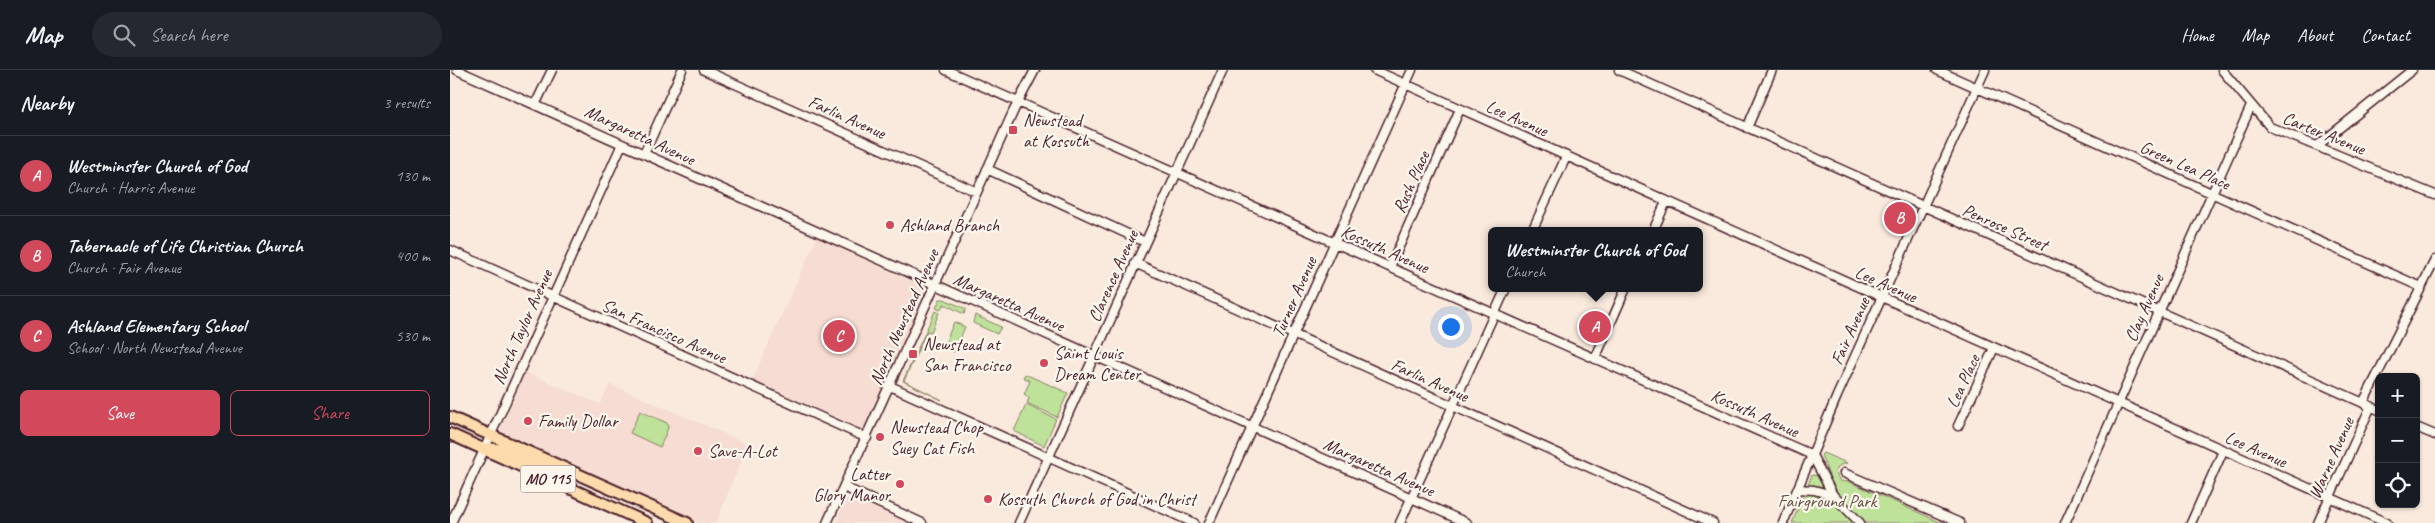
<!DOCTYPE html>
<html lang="en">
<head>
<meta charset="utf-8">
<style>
	:root { --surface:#171b24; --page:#242831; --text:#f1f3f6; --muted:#9ea1a6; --line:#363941; --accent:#d1495b }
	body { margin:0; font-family:Caveat,sans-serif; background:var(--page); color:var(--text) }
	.controls { position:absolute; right:15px; bottom:15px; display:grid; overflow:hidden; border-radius:8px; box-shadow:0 1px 4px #0004 }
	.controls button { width:45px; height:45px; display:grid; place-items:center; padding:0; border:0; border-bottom:1px solid var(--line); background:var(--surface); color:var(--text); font:25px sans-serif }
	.you { position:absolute; left:1000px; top:256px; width:18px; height:18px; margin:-12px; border:4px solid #fff; border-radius:50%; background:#1a73e8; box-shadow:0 0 0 8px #1a73e833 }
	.badge { display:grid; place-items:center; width:32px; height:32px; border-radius:50%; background:var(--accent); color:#fff; font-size:16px; font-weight:700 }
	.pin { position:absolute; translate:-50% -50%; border:2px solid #fff; box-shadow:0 1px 5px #0006 }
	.popup { position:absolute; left:1038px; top:157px; width:215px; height:65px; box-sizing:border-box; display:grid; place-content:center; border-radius:8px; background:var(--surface); filter:drop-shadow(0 1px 4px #0005); font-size:16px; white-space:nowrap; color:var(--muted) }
	.popup b { font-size:19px; color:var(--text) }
	.popup::after { content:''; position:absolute; left:50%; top:100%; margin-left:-10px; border:10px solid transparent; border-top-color:var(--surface) }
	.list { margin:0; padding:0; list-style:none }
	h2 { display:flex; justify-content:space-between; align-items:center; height:65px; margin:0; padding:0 20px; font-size:21px }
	h2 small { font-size:16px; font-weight:400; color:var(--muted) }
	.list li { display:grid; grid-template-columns:32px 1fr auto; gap:15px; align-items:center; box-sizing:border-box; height:80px; padding:0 20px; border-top:1px solid var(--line) }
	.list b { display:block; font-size:19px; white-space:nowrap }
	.list p { margin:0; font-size:16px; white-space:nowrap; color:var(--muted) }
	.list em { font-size:16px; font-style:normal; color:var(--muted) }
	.actions { display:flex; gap:10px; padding:15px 20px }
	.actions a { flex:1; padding:11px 0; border:1px solid var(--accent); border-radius:8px; text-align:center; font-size:18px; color:var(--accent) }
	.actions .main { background:var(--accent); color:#fff }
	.icon { flex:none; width:28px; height:28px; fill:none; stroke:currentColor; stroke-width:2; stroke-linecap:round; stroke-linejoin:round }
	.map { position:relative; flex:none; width:1985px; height:453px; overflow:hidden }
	header { display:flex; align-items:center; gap:30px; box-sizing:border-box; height:70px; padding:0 25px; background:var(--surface); border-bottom:1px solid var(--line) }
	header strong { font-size:24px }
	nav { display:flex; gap:28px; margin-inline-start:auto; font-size:18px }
	.search { width:350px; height:45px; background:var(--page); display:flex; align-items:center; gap:12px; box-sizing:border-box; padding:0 18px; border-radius:28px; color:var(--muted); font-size:19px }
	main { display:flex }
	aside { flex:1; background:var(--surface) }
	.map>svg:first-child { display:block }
	.built { fill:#f6dcd2 }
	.green { fill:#bfe29b; stroke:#848063 }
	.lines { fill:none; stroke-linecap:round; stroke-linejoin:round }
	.minor-casing { stroke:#4a1f2b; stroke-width:11 }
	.major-casing { stroke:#4a1f2b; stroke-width:14 }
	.minor { stroke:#fbf7ec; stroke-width:8 }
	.major { stroke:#fedbac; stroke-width:10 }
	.poi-dot { fill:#d1495b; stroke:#fbf7ec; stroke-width:2 }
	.labels { text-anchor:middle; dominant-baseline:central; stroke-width:4.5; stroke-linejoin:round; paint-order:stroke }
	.shield { fill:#fbf7ec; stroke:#7f6065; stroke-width:1 }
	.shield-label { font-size:16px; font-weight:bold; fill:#4a1f2b }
	.street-label { font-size:18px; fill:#4a1f2b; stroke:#fbf7ec }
	.poi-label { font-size:18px; fill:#4a1f2b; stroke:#fbf7ec; text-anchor:start }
	.park-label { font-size:18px; fill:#675047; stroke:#fbf7ec }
</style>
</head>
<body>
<header>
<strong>Map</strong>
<div class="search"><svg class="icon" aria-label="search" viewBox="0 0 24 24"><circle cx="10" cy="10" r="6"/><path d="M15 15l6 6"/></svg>Search here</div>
<nav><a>Home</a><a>Map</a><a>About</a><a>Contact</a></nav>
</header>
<main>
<aside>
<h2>Nearby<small>3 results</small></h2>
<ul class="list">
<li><span class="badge">A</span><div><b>Westminster Church of God</b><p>Church · Harris Avenue</p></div><em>130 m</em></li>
<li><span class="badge">B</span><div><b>Tabernacle of Life Christian Church</b><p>Church · Fair Avenue</p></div><em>400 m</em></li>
<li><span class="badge">C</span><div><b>Ashland Elementary School</b><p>School · North Newstead Avenue</p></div><em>530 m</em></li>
</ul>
<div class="actions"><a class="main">Save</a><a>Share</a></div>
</aside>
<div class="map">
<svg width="1985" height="453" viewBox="0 0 1985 453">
	<rect width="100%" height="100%" fill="#faeade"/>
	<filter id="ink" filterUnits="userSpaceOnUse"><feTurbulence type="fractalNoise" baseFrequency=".02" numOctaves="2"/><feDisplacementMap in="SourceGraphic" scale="10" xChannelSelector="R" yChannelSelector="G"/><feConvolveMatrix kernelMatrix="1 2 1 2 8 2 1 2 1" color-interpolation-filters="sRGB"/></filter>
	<g filter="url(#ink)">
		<!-- built -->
		<path class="built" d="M 367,167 L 475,218 L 476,221 L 417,355 L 413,358 L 409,358 L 302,310 Z
			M 72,301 L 150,334 L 160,314 L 298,374 L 266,453 L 249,453 L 54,365 L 51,358 L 65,326 Z
			M 401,428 L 404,429 L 458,453 L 386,453 L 396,430 Z"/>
		<!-- green -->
		<path class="green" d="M 490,229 L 494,229 L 516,239 L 514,244 L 494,234 L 490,240 L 486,238 Z
			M 485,241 L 489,243 L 481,262 L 477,261 L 454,311 L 492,330 L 453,311 Z
			M 525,245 L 551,257 L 547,264 L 523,253 Z
			M 504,252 L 515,257 L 504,282 L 493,278 Z
			M 575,304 L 618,323 L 607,347 L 577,333 L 579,328 L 574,324 L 580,311 L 573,307 Z
			M 576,335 L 606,349 L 594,376 L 564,361 Z
			M 190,341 L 217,353 L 218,358 L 210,377 L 180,363 Z
			M 1373,383 L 1397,393 L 1390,395 L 1385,402 L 1390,411 L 1400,412 L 1492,453 L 1342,453 L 1362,405 L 1380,408 L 1371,385 Z"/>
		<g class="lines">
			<defs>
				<path id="minor" d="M 7,0 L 1017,453
					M 254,0 L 527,122
					M 496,0 L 1362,385 L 1383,425 L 1410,453
					M 924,0 L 1937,453
					M 1169,0 L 1929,340
					M 1487,0 L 1971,217
					M 1772,0 L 1820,57 L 1985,125
					M 85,35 L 102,0
					M 1297,58 L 1322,0
					M 1867,76 L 1962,0
					M 194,84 L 232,0
					M 537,99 L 695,172
					M 1082,161 L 1116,87
					M 1203,161 L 1216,132
					M 0,180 L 417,368
					M 685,193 L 1263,453
					M 940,197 L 1010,39
					M 1145,289 L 1176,218
					M 440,316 L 744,453
					M 1913,333 L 1985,190
					M 1508,356 L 1544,278
					M 1966,357 L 1985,365
					M 1394,403 L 1510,453
					M 394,417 L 472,453
					M 1348,419 L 1364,420 L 1383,425
					M 1,453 L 172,74
					M 377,453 L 564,40 L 585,0
					M 569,453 L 773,0
					M 759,453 L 962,0
					M 950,453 L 1056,218
					M 1333,453 L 1387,326 L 1535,0
					M 1615,453 L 1801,36
					M 1741,453 L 1773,381
					M 1868,453 L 1921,336"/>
				<path id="major" d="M 0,347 L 237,453
					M 0,364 L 197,453
					M 38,378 L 52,380 L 109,402"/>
			</defs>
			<!-- minor casing -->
			<use href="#minor" class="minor-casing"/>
			<!-- major casing -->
			<use href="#major" class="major-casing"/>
			<!-- minor -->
			<use href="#minor" class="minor"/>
			<!-- major -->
			<use href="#major" class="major"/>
		</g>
	</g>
	<!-- markers -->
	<g class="poi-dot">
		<rect x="558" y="55" width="10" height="10" rx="2.5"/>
		<circle cx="440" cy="155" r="5"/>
		<rect x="458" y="279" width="10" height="10" rx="2.5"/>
		<circle cx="594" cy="293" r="5"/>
		<circle cx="78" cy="351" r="5"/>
		<circle cx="430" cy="367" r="5"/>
		<circle cx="248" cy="381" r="5"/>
		<circle cx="450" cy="414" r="5"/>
		<circle cx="538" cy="429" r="5"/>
	</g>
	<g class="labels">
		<!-- shield labels -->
		<rect class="shield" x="70.5" y="395.5" width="55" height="27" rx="4"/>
		<g class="shield-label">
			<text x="98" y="409">MO 115</text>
		</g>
		<!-- street labels -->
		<g class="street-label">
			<text transform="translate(397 47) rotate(24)">Farlin Avenue</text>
			<text transform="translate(1067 48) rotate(24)">Lee Avenue</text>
			<text transform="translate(1874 63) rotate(22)">Carter Avenue</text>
			<text transform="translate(190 65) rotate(25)">Margaretta Avenue</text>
			<text transform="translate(1735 95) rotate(24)">Green Lea Place</text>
			<text transform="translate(961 112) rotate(-66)">Rush Place</text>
			<text transform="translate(1555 157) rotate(24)">Penrose Street</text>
			<text transform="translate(935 179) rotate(24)">Kossuth Avenue</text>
			<text transform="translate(663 206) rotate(-66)">Clarence Avenue</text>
			<text transform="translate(1436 214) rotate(24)">Lee Avenue</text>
			<text transform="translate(844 227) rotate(-66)">Turner Avenue</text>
			<text transform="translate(559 232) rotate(24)">Margaretta Avenue</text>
			<text transform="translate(1694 238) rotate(-66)">Clay Avenue</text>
			<text transform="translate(454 247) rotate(-66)">North Newstead Avenue</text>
			<text transform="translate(72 257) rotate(-66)">North Taylor Avenue</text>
			<text transform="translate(214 261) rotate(24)">San Francisco Avenue</text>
			<text transform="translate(1400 261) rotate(-66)">Fair Avenue</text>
			<text transform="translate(980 310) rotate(24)">Farlin Avenue</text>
			<text transform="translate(1513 311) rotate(-65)">Lea Place</text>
			<text transform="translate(1305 343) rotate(24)">Kossuth Avenue</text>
			<text transform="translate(1806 379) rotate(24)">Lee Avenue</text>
			<text transform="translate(1881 388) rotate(-66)">Warne Avenue</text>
			<text transform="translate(929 397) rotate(24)">Margaretta Avenue</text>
		</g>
		<!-- poi labels -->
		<g class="poi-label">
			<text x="573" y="50">Newstead<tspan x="573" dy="21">at Kossuth</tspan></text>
			<text x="450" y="155">Ashland Branch</text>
			<text x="473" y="274">Newstead at<tspan x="473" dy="21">San Francisco</tspan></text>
			<text x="604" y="283">Saint Louis<tspan x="604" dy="21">Dream Center</tspan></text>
			<text x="88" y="351">Family Dollar</text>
			<text x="440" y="357">Newstead Chop<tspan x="440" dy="21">Suey Cat Fish</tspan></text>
			<text x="258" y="381">Save-A-Lot</text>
			<text x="440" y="404" text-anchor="end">Latter<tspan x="440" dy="21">Glory Manor</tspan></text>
			<text x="548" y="429">Kossuth Church of God in Christ</text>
		</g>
		<!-- park labels -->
		<g class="park-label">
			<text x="1377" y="431">Fairground Park</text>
		</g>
	</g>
</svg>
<div class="controls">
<button>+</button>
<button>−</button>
<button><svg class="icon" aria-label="locate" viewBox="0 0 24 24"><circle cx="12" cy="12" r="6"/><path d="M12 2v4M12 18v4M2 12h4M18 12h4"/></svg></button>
</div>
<div class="you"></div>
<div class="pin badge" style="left:1145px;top:257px">A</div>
<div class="popup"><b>Westminster Church of God</b>Church</div>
<div class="pin badge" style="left:1450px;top:148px">B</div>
<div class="pin badge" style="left:389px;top:266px">C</div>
</div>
</main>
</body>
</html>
